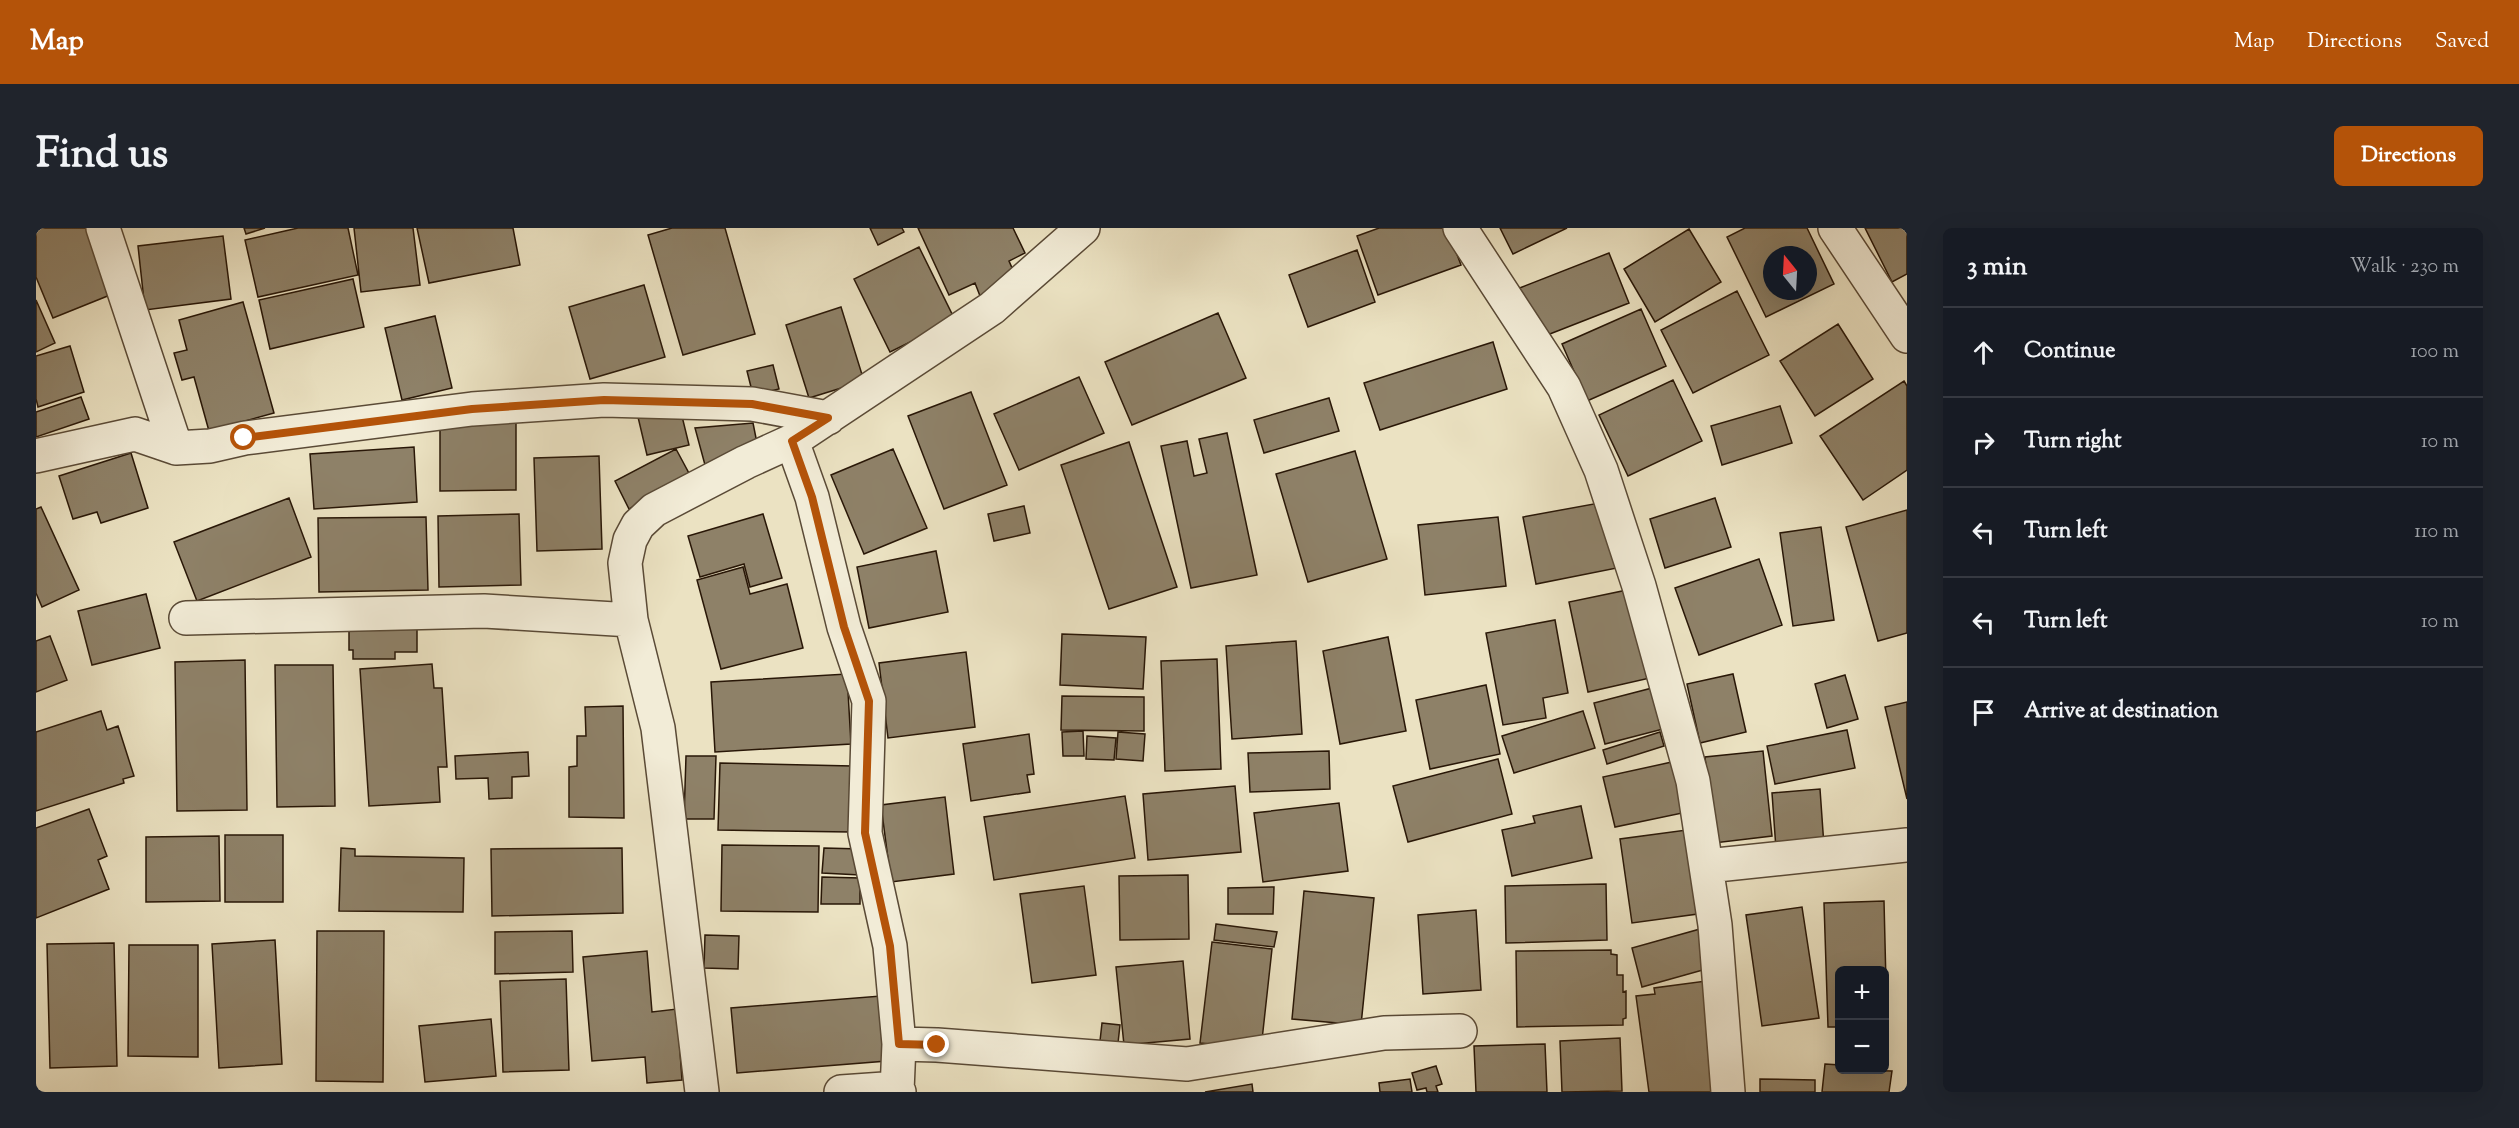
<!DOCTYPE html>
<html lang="en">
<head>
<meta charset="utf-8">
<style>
	:root { --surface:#171b24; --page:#20242c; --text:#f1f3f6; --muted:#9ea1a6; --line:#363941; --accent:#b45309 }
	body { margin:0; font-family:"Sorts Mill Goudy",serif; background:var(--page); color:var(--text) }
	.controls { position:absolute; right:18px; bottom:18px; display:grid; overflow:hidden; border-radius:9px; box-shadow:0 6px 24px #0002 }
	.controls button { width:54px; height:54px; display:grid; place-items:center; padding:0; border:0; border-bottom:2px solid var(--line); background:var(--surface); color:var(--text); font:30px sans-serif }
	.compass { position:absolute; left:1727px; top:18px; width:54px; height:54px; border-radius:50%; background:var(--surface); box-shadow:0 6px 24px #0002; rotate:342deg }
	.stop { position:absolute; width:18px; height:18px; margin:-14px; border:4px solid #b45309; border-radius:50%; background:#fff }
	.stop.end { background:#b45309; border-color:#fff; box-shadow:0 2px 6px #0008 }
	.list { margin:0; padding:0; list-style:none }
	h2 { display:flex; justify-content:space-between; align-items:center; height:78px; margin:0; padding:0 24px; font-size:26px }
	h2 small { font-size:20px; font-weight:400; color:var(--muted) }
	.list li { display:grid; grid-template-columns:39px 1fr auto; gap:18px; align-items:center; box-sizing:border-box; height:90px; padding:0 24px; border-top:2px solid var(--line) }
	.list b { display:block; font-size:22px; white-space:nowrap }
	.list em { font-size:20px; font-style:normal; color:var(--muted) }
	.icon { flex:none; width:33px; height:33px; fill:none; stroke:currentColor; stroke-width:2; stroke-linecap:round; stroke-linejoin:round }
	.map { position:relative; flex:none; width:1871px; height:864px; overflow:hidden; border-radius:9px }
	header { display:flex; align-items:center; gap:36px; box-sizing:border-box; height:84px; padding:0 30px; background:var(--accent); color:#fff }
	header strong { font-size:28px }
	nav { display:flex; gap:33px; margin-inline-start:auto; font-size:21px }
	.intro { display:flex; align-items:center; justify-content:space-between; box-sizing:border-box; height:144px; padding:0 36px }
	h1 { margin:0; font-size:42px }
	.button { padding:15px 27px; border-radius:9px; background:var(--accent); color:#fff; font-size:21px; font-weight:700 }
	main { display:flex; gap:36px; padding:0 36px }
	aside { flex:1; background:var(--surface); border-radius:9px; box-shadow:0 6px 24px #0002 }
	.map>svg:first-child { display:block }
	.building { fill:#8e8168; stroke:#291707; stroke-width:1.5; fill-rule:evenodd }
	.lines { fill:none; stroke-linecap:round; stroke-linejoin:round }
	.street-casing { stroke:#5a4a36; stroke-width:36 }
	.street { stroke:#f2ecd7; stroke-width:33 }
	.route { stroke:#b45309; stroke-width:8 }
</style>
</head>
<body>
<header>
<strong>Map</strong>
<nav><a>Map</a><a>Directions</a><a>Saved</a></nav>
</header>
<div class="intro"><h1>Find us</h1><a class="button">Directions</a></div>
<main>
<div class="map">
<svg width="1871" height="864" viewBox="0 0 1871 864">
	<rect width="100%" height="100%" fill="#ebe2c2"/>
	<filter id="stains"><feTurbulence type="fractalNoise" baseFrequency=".00333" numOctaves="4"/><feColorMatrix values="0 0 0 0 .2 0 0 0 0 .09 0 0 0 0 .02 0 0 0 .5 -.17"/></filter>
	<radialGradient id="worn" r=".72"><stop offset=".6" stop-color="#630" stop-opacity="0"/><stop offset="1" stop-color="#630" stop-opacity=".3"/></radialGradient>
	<!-- building -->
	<path class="building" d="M 2,0 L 52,0 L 79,65 L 17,90 L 0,49 L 0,1 Z
		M 208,0 L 229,0 L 210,6 Z
		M 262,0 L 312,0 L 322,47 L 222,69 L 209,12 Z
		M 318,0 L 377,0 L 384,57 L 325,64 Z
		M 381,0 L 477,0 L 484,37 L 393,55 Z
		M 636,0 L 689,0 L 719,106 L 647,127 L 612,7 Z
		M 834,0 L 866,0 L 868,4 L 842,17 Z
		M 882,0 L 977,0 L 989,25 L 973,33 L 981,51 L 944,68 L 939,55 L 913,67 Z
		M 1343,0 L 1411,0 L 1425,37 L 1342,67 L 1321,8 Z
		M 1464,0 L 1531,0 L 1477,26 Z
		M 1709,0 L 1771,0 L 1798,56 L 1730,89 L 1691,9 ZM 1736,27 L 1772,27 L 1772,63 L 1736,63 Z
		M 1829,0 L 1871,0 L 1871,46 L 1856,54 Z
		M 1653,1 L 1685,54 L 1619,94 L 1588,41 Z
		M 187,8 L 195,71 L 109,82 L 102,18 Z
		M 883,19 L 919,92 L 854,124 L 818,51 Z
		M 1321,22 L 1339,74 L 1272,99 L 1253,47 Z
		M 1573,25 L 1593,75 L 1501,111 L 1481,61 Z
		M 317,51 L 328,99 L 234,121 L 223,72 Z
		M 608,57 L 629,129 L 554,151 L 533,79 Z
		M 1701,63 L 1733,127 L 1657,165 L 1625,102 Z
		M 0,72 L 19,115 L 0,124 Z
		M 207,74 L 238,185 L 173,203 L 158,149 L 146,152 L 138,125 L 151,122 L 143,92 Z
		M 805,79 L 828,153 L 773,170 L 750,97 Z
		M 1605,81 L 1630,138 L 1551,173 L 1526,116 Z
		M 1182,85 L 1210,150 L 1096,197 L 1069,134 Z
		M 399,88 L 416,160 L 366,172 L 349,100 Z
		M 1802,96 L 1837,151 L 1779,188 L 1744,133 Z
		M 1457,114 L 1471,161 L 1344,202 L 1328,155 Z
		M 34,118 L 48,164 L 2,179 L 0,171 L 0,128 Z
		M 737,137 L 743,161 L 717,167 L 711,143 Z
		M 1043,149 L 1068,205 L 983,242 L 958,186 Z
		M 1637,152 L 1666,213 L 1592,248 L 1563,187 Z
		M 1868,153 L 1871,158 L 1871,242 L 1827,272 L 1784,208 Z
		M 935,164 L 971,257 L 908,281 L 872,188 Z
		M 45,169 L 53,191 L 0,209 L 0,184 Z
		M 1293,170 L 1303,203 L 1228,225 L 1218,192 Z
		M 1744,178 L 1756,215 L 1686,237 L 1675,198 Z
		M 644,180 L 653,217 L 611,227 L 602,189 Z
		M 480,195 L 480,262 L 404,263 L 404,196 Z
		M 717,195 L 721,215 L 669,237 L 659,200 Z
		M 1191,205 L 1221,347 L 1155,360 L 1125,218 L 1151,213 L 1158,248 L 1171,245 L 1163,211 Z
		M 1093,214 L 1141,359 L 1073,381 L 1025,237 Z
		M 378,219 L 381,274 L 278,281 L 274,226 Z
		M 640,221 L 655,249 L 593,281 L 579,253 Z
		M 857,221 L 891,300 L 828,326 L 795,247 Z
		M 1319,223 L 1351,331 L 1272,354 L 1240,246 Z
		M 95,225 L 112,280 L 65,295 L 61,284 L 37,291 L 23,248 Z
		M 563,228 L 566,321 L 501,323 L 498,230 Z
		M 253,270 L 275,329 L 161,373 L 138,314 Z
		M 1679,270 L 1695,319 L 1629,340 L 1614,291 Z
		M 1574,273 L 1586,339 L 1500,356 L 1487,289 Z
		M 988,278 L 994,305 L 958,313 L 952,286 Z
		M 5,279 L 43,362 L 6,379 L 0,365 L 0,281 Z
		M 1871,282 L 1871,405 L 1842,413 L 1810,299 Z
		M 483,286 L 485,357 L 403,359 L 402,288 Z
		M 727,286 L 746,350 L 714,359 L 708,336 L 664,349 L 652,308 Z
		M 390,289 L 392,362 L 283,364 L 282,290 Z
		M 1462,289 L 1470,358 L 1389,367 L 1382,297 Z
		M 1785,299 L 1798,392 L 1757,398 L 1744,305 Z
		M 900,323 L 912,384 L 833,400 L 821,339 Z
		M 1723,331 L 1746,397 L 1663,427 L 1639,360 Z
		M 707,339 L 714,366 L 751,356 L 767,420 L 685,441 L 661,352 Z
		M 1596,361 L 1614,450 L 1552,464 L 1533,374 Z
		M 110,366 L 124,420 L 56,437 L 42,383 Z
		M 1519,392 L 1532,465 L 1507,470 L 1510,490 L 1467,497 L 1450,405 Z
		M 313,398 L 381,399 L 381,424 L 359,424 L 359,431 L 317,431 L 317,422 L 313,422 Z
		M 1026,406 L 1110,409 L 1107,461 L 1024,457 Z
		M 14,408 L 31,452 L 0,464 L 0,413 Z
		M 1352,409 L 1370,503 L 1304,516 L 1287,423 Z
		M 1260,413 L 1266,506 L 1196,511 L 1190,418 Z
		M 930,424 L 939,499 L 852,510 L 843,435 Z
		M 1181,431 L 1185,541 L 1129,543 L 1125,433 Z
		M 209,432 L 211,582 L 141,583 L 139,434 Z
		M 396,436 L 398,460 L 406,460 L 411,539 L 402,539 L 404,574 L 333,578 L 324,441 Z
		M 239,437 L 297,437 L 299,578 L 241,579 Z
		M 811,446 L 815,516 L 679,524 L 675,454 Z
		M 1697,446 L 1710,504 L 1664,515 L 1651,456 Z
		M 1809,447 L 1822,491 L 1791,500 L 1779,456 Z
		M 1450,457 L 1464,526 L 1394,541 L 1380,472 Z
		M 1620,459 L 1631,500 L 1569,516 L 1558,475 Z
		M 1026,468 L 1108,469 L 1108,503 L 1025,502 Z
		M 1871,474 L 1871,571 L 1849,479 Z
		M 587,478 L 588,590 L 533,589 L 533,539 L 541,538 L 541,508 L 550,508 L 549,479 Z
		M 65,483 L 71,502 L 82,498 L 98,548 L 87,551 L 88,555 L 0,583 L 0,504 Z
		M 1547,483 L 1559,520 L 1478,545 L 1466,508 Z
		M 1811,502 L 1819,540 L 1739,556 L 1731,518 Z
		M 1047,503 L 1048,528 L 1027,528 L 1026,504 Z
		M 1082,504 L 1109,506 L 1107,533 L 1080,531 Z
		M 1624,504 L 1628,518 L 1571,536 L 1567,522 Z
		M 993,506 L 998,546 L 991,547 L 994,564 L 935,573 L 927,516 Z
		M 1051,508 L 1080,510 L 1078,532 L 1050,531 Z
		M 1293,523 L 1294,561 L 1214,564 L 1212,525 Z
		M 1727,523 L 1736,608 L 1678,615 L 1669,529 Z
		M 492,524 L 493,548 L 476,549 L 476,570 L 453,571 L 452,550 L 420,551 L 419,528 Z
		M 650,528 L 680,528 L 678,591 L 648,591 Z
		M 1462,531 L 1476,586 L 1372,614 L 1357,558 Z
		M 1645,532 L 1656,583 L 1579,599 L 1567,549 Z
		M 684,535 L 816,538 L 814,604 L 682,602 Z
		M 1199,558 L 1205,624 L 1112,632 L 1107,566 Z
		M 1784,561 L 1788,618 L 1740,621 L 1736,565 Z
		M 1089,568 L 1099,630 L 958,652 L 948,589 Z
		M 909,569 L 918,646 L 855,654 L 845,577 Z
		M 1303,575 L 1312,643 L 1227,654 L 1218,585 Z
		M 1545,578 L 1556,630 L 1476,648 L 1466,602 L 1499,595 L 1497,588 Z
		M 53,581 L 71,628 L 62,632 L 73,661 L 0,690 L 0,600 Z
		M 1658,601 L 1669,685 L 1596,695 L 1584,611 Z
		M 189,607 L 247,607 L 247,674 L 189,674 Z
		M 183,608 L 184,673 L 110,674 L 110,609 Z
		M 686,617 L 783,618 L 782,684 L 685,683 Z
		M 305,620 L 319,621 L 319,628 L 428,630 L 427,684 L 303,683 Z
		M 586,620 L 587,685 L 456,688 L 455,621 Z
		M 788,620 L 825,621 L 824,647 L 786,645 Z
		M 1152,647 L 1153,711 L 1084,712 L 1083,648 Z
		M 786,649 L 824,650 L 824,676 L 785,676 Z
		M 1570,656 L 1571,712 L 1470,715 L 1469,658 Z
		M 1048,658 L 1060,747 L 996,755 L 984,666 Z
		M 1238,659 L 1237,686 L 1192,686 L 1192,660 Z
		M 1268,663 L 1338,670 L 1325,797 L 1256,791 Z
		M 1848,673 L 1851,797 L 1848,797 L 1848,742 L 1804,742 L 1804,799 L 1792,799 L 1788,675 Z
		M 1766,679 L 1783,790 L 1726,798 L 1710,687 Z
		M 1440,682 L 1445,762 L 1387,766 L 1382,687 Z
		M 1180,696 L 1241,704 L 1238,719 L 1178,712 Z
		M 1664,701 L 1674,740 L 1606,759 L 1596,720 Z
		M 281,703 L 348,703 L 347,854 L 280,853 Z
		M 536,703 L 537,744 L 459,746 L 459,704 Z
		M 669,707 L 703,708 L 702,741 L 668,740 Z
		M 239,712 L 246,836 L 183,840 L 176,716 Z
		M 1176,714 L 1236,721 L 1225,821 L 1164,815 Z
		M 78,715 L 81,838 L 14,840 L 11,716 Z
		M 93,717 L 162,717 L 162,829 L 92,828 Z
		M 1575,722 L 1575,726 L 1581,727 L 1581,747 L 1587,747 L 1587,764 L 1590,763 L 1590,790 L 1587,791 L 1587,797 L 1481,799 L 1480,723 Z
		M 611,723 L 616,784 L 641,781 L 646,852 L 611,855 L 609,829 L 556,833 L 547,729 Z
		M 1147,733 L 1154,811 L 1088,817 L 1080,739 Z
		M 530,751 L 533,842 L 467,844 L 464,753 Z
		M 1670,753 L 1684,864 L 1613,864 L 1600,768 L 1619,766 L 1618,760 Z
		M 845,768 L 851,833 L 701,845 L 695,780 Z
		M 455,791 L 460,848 L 389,854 L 383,798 Z
		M 1066,795 L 1084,797 L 1082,815 L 1064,813 Z
		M 1584,810 L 1586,863 L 1526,864 L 1524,813 Z
		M 1509,816 L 1511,864 L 1440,864 L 1438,818 Z
		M 1789,836 L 1804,837 L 1804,842 L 1856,843 L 1853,864 L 1786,864 Z
		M 1400,838 L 1406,856 L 1400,858 L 1402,864 L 1391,864 L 1390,860 L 1381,862 L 1376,845 Z
		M 1374,851 L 1376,864 L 1344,864 L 1343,855 Z
		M 1724,851 L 1779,852 L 1779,864 L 1724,864 Z
		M 1216,856 L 1217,864 L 1169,864 Z"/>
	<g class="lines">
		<defs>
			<path id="street" d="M 67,0 L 140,220
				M 1424,0 L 1528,159 L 1565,242 L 1603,358 L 1657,553 L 1679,697 L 1692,864
				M 1799,0 L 1871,108
				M 756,213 L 776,269 L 808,399 L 833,473 L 829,605 L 854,718 L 863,816 L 861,863
				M 0,228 L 99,206 L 140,220 L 174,218 L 209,210 L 436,181 L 568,172 L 716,176 L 792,190
				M 150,390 L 448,383 L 595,392
				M 1671,638 L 1871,617
				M 863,816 L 901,817 L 1151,836 L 1348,805 L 1424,803
				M 666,864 L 622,500 L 595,392 L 589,335 L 594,312 L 602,297 L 618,282 L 710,234 L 756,213 L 956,80 L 1047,0
				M 805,864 L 848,861 L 863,864"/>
		</defs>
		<!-- street casing -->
		<use href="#street" class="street-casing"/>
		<!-- street -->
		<use href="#street" class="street"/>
	</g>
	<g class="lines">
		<!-- route -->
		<path class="route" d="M 208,210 L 436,181 L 568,172 L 716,176 L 792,190 L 756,213 L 776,269 L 808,399 L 833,473 L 829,605 L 854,718 L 863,816 L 901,817"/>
	</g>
	<rect width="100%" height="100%" filter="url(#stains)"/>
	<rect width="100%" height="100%" fill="url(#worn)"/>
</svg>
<div class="controls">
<button>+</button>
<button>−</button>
</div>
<svg class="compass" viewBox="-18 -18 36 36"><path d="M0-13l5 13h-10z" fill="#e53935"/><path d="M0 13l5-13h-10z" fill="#9ea1a6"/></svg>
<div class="stop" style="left:208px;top:210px"></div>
<div class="stop end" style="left:901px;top:817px"></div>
</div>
<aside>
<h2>3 min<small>Walk · 230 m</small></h2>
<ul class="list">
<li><svg class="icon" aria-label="ahead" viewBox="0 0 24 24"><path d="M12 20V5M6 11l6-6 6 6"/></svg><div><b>Continue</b></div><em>100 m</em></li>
<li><svg class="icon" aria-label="right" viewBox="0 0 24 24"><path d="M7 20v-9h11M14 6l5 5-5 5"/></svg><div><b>Turn right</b></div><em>10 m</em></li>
<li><svg class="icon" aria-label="left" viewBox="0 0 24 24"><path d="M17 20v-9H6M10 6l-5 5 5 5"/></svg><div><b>Turn left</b></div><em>110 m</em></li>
<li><svg class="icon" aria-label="left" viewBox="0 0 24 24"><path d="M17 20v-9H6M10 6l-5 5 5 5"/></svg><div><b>Turn left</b></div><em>10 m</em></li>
<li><svg class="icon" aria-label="arrive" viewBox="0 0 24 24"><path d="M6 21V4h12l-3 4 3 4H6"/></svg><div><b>Arrive at destination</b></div></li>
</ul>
</aside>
</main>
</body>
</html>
